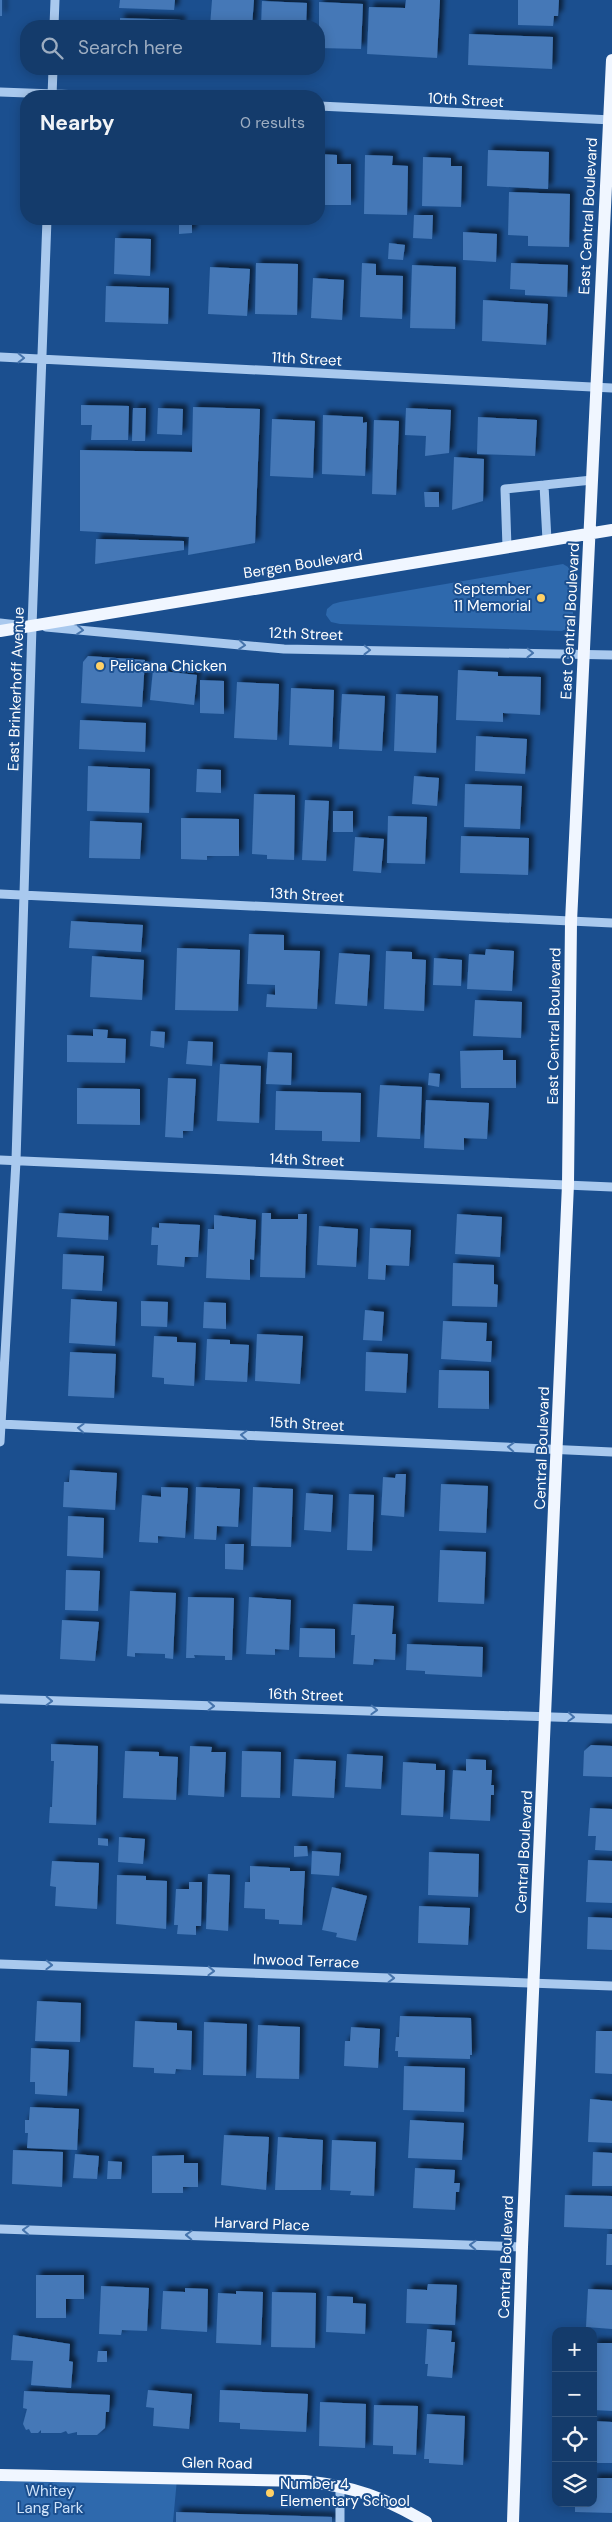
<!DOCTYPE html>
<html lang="en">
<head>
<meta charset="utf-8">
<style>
	:root { --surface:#143b6b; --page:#1d4271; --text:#f1f3f6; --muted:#9dadc1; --line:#33557e }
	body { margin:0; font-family:"DM Sans",sans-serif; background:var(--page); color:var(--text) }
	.controls { position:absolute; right:15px; bottom:15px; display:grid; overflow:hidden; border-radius:10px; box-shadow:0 2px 12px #0003 }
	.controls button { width:45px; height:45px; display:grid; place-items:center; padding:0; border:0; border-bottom:1px solid var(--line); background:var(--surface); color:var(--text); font:25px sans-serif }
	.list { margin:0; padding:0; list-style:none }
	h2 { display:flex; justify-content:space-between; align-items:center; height:65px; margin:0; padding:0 20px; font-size:21px }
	h2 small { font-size:16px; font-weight:400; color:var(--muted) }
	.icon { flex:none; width:28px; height:28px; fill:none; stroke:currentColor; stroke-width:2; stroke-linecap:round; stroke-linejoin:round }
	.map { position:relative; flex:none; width:612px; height:2522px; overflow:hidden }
	.search { position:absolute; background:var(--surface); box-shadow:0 2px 12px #0003; left:20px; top:20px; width:305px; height:55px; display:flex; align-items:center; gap:12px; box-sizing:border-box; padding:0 18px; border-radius:20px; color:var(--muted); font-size:19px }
	.panel { position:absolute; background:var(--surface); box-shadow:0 2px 12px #0003; left:20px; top:90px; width:305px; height:135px; border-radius:20px }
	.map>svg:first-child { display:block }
	.green { fill:#2e69ad }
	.building { fill:#4478b7; filter:url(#shadow) }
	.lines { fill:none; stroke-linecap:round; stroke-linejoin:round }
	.minor { stroke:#a9c9ee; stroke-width:9 }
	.major { stroke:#f0f6ff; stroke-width:12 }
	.oneway { stroke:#4674ac }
	.poi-dot { fill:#ffd166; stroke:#1b4f8f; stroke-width:2 }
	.labels { text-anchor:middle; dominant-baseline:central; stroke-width:4; stroke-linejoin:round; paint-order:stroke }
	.street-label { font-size:15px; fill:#fff; stroke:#1b4f8f }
	.poi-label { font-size:15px; fill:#fff; stroke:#1b4f8f; text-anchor:start }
	.park-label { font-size:15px; fill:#cfe3fa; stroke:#1b4f8f }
</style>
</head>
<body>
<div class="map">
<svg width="612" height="2522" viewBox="0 0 612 2522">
	<defs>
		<filter id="shadow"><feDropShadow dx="4.5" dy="-4.5" stdDeviation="2.5" flood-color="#0009"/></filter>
	</defs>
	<rect width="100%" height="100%" fill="#1b4f8f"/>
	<!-- green -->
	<path class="green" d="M 563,564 L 568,567 L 573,576 L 573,621 L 568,628 L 562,631 L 340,624 L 331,622 L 326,615 L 327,609 L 333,604 L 340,602 Z
		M 0,2475 L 177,2479 L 173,2522 L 0,2522 Z"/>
	<!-- building -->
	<path class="building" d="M 0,0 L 2,0 L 2,16 L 0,16 Z
		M 120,0 L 175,0 L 174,10 L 119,8 Z
		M 212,0 L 254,0 L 252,26 L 210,26 Z
		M 406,0 L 440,0 L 437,58 L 367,54 L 369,7 L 405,8 Z
		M 518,0 L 559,0 L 558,16 L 554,16 L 553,26 L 518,25 Z
		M 262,1 L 307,3 L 306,26 L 261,26 Z
		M 319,2 L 363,4 L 361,49 L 319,48 Z
		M 120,18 L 181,20 L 181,26 L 120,26 Z
		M 469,34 L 553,37 L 552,69 L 468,65 Z
		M 488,150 L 549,152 L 548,189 L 487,186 Z
		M 319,154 L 337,155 L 337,164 L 351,164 L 351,205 L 319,205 Z
		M 365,155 L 393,156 L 392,165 L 408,166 L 407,215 L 364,214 Z
		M 423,157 L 451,158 L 451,166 L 462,166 L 461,207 L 422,206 Z
		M 509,192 L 570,194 L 569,247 L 528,246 L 528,236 L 508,235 Z
		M 414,215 L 433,215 L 432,239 L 413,238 Z
		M 179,222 L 192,222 L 192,233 L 179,234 Z
		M 463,232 L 497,234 L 496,262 L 463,260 Z
		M 115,238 L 151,239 L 150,276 L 114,274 Z
		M 389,243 L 405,245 L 403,260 L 388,259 Z
		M 256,263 L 298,264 L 297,315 L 255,314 Z
		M 362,263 L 376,264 L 376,275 L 403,276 L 402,319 L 360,317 Z
		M 511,263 L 568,265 L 567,297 L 525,295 L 525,290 L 510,289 Z
		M 412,265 L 456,267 L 455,329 L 410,328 Z
		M 210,267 L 250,269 L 247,316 L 208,314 Z
		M 313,278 L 344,280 L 342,320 L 311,318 Z
		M 106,286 L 169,288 L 168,324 L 105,322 Z
		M 483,300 L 548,304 L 546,345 L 482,341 Z
		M 81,405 L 129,406 L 128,440 L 91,440 L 92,425 L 81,425 Z
		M 193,407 L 260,409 L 255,543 L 188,555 L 189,537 L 80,531 L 80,450 L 192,452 Z
		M 133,408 L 146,408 L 145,441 L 132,441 Z
		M 158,408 L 183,409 L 182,435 L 157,434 Z
		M 406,408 L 451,410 L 449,453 L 425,456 L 426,436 L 405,435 Z
		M 323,415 L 363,417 L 363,423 L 367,422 L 365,476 L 322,474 Z
		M 478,417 L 537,420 L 535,456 L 477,454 Z
		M 272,419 L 315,421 L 313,478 L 270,476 Z
		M 374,420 L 399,421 L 396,495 L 372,494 Z
		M 454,457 L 484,459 L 483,501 L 452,510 Z
		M 424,492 L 439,492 L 439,507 L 425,507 Z
		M 96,539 L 184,541 L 184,550 L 95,564 Z
		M 88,656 L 145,660 L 142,707 L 81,703 L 83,662 Z
		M 153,670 L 197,675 L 194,705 L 150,700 Z
		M 458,670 L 498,672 L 498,676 L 541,677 L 540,715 L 503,713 L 503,722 L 456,720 Z
		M 200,680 L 224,681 L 224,714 L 200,713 Z
		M 237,682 L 279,684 L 277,740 L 234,738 Z
		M 291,688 L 334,690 L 332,747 L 289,745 Z
		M 342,694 L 385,696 L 382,751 L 339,749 Z
		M 396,694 L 438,696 L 436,753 L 394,751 Z
		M 80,720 L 146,723 L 145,752 L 79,749 Z
		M 476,736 L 527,739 L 525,774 L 475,771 Z
		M 88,766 L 150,769 L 149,813 L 87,811 Z
		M 197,769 L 221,770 L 221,793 L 196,792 Z
		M 414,776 L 439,778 L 437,806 L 412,804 Z
		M 465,784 L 522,786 L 520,829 L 464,827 Z
		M 254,794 L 295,795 L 294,860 L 267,859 L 267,855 L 252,854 Z
		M 305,800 L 329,801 L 326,861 L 302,860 Z
		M 333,811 L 353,811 L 353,832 L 333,832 Z
		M 388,816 L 427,817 L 425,864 L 387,863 Z
		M 181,818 L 239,819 L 239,856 L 207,856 L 207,860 L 181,859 Z
		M 90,821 L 142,823 L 140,859 L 89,858 Z
		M 461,836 L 529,838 L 528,875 L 460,873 Z
		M 355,837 L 384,839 L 381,873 L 353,871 Z
		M 71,921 L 143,925 L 141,952 L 69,948 Z
		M 249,934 L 284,935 L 284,950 L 320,951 L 317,1009 L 266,1007 L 267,994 L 275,995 L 275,985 L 247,984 Z
		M 177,948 L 240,950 L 238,1011 L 175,1010 Z
		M 486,949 L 514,951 L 512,991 L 467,989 L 469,954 L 485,955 Z
		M 386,951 L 412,952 L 412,959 L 426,960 L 424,1011 L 384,1009 Z
		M 339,953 L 370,955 L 367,1006 L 335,1004 Z
		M 92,956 L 144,960 L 142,1000 L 90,997 Z
		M 434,958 L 462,960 L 461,986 L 433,985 Z
		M 475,1000 L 522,1002 L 521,1038 L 473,1036 Z
		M 93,1029 L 108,1030 L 107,1038 L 126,1039 L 125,1063 L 67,1062 L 67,1035 L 93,1036 Z
		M 151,1031 L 165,1032 L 164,1048 L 150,1046 Z
		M 188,1041 L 213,1042 L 212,1066 L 186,1064 Z
		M 503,1050 L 503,1060 L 516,1060 L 516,1088 L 461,1088 L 460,1051 Z
		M 268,1052 L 292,1053 L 291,1085 L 266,1084 Z
		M 220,1064 L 261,1066 L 259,1123 L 217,1121 Z
		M 429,1073 L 440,1074 L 439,1087 L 428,1085 Z
		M 168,1078 L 196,1079 L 193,1131 L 183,1131 L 183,1138 L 165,1137 Z
		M 380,1085 L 422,1087 L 420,1139 L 377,1137 Z
		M 77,1088 L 140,1089 L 140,1125 L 77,1124 Z
		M 276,1091 L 361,1093 L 360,1142 L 322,1141 L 322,1131 L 275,1130 Z
		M 426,1100 L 489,1103 L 487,1139 L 464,1138 L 464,1150 L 424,1148 Z
		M 59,1213 L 109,1216 L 108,1240 L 57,1237 Z
		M 262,1213 L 271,1213 L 271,1219 L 298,1219 L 298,1214 L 307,1214 L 305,1278 L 260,1277 Z
		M 457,1214 L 502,1217 L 500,1257 L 455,1254 Z
		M 214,1215 L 256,1220 L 254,1260 L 250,1259 L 250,1280 L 206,1278 L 208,1229 L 214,1229 Z
		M 159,1223 L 200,1225 L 198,1257 L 185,1257 L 184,1267 L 157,1265 L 158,1245 L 151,1245 L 152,1227 L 159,1228 Z
		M 319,1226 L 358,1229 L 356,1267 L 317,1265 Z
		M 370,1228 L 411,1230 L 409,1266 L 386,1265 L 385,1280 L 368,1279 Z
		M 63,1254 L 104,1256 L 102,1291 L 62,1289 Z
		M 453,1263 L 494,1265 L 494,1284 L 498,1285 L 497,1307 L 452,1306 Z
		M 71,1299 L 117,1302 L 115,1346 L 69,1343 Z
		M 141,1301 L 168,1302 L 167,1327 L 141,1326 Z
		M 204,1302 L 226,1303 L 226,1329 L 203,1328 Z
		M 365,1310 L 384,1312 L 382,1341 L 363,1340 Z
		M 443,1321 L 487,1323 L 486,1341 L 492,1341 L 491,1362 L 441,1359 Z
		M 257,1334 L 303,1336 L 300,1384 L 255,1381 Z
		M 154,1336 L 177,1337 L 177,1342 L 196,1343 L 194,1386 L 164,1384 L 164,1378 L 152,1377 Z
		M 207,1339 L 230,1340 L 230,1344 L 249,1345 L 247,1382 L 205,1380 Z
		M 70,1352 L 116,1354 L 114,1398 L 68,1396 Z
		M 366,1352 L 408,1354 L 406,1393 L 365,1391 Z
		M 439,1370 L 489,1371 L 489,1409 L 438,1408 Z
		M 70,1470 L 117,1473 L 115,1510 L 63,1507 L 64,1482 L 69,1482 Z
		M 396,1474 L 406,1474 L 404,1517 L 381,1515 L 383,1477 L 395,1478 Z
		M 441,1484 L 488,1486 L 486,1533 L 439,1531 Z
		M 161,1487 L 188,1488 L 185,1538 L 158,1536 L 158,1543 L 139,1542 L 142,1495 L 161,1497 Z
		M 196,1487 L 240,1489 L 238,1527 L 217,1526 L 216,1540 L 194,1539 Z
		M 253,1487 L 293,1489 L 291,1547 L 251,1546 Z
		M 306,1493 L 333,1495 L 331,1532 L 304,1530 Z
		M 349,1494 L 374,1495 L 372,1551 L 347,1550 Z
		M 68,1516 L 104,1518 L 103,1558 L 67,1556 Z
		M 225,1544 L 244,1544 L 243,1570 L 225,1569 Z
		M 440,1550 L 486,1552 L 484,1604 L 438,1602 Z
		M 66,1570 L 100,1571 L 98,1611 L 65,1610 Z
		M 130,1591 L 176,1593 L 173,1659 L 165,1658 L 165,1654 L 135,1653 L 135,1657 L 127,1656 Z
		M 188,1597 L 234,1598 L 232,1660 L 225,1660 L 225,1656 L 194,1655 L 195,1658 L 186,1658 Z
		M 249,1597 L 291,1600 L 289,1650 L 275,1649 L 275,1655 L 246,1654 Z
		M 353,1604 L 394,1606 L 392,1634 L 396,1634 L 395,1660 L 374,1659 L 373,1665 L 353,1664 L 355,1635 L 351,1635 Z
		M 62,1620 L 99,1622 L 95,1661 L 60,1659 Z
		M 300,1628 L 335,1629 L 335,1658 L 299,1657 Z
		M 407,1644 L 483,1647 L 482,1677 L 425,1674 L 425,1671 L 406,1670 Z
		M 51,1744 L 98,1746 L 96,1825 L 49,1823 L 50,1807 L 52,1807 L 54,1761 L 51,1761 Z
		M 591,1745 L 612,1746 L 612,1777 L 583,1776 L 584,1751 Z
		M 190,1746 L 212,1747 L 211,1752 L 226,1752 L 224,1797 L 188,1795 Z
		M 125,1751 L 159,1752 L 159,1756 L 178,1757 L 176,1800 L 123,1798 Z
		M 242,1751 L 281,1752 L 280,1798 L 241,1797 Z
		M 347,1754 L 383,1756 L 381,1789 L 345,1787 Z
		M 294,1759 L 336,1761 L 334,1798 L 292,1796 Z
		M 466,1759 L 486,1760 L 486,1770 L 492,1770 L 491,1785 L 494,1785 L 494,1795 L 491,1795 L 490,1821 L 450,1819 L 453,1770 L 466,1771 Z
		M 403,1762 L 436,1764 L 436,1770 L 445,1770 L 443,1817 L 401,1815 Z
		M 590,1808 L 612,1809 L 612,1851 L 595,1850 L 596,1836 L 588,1836 Z
		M 119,1837 L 145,1839 L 143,1864 L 118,1862 Z
		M 98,1838 L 108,1839 L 108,1846 L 98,1845 Z
		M 294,1846 L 307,1846 L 308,1856 L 294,1857 Z
		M 312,1851 L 341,1853 L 339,1876 L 311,1874 Z
		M 429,1852 L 479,1854 L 478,1897 L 428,1895 Z
		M 588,1860 L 612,1861 L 612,1903 L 586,1902 Z
		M 52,1861 L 99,1863 L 97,1909 L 55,1906 L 56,1887 L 50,1886 Z
		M 250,1866 L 290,1868 L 290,1871 L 305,1871 L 302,1925 L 279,1924 L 279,1920 L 265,1919 L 265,1909 L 244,1908 L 245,1882 L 250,1882 Z
		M 208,1874 L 230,1875 L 228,1931 L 206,1929 Z
		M 117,1875 L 146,1876 L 146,1880 L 167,1881 L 166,1929 L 116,1924 Z
		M 189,1882 L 202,1882 L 201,1926 L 196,1926 L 196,1935 L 177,1934 L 178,1925 L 174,1925 L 176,1889 L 189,1889 Z
		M 332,1887 L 367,1896 L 356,1941 L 336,1937 L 337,1933 L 322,1930 Z
		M 419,1906 L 470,1908 L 468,1945 L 418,1943 Z
		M 588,1917 L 612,1918 L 612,1950 L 587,1949 Z
		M 37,2001 L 81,2003 L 80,2042 L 35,2041 Z
		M 400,2016 L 471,2018 L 472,2055 L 470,2055 L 470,2059 L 398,2057 L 398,2051 L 395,2051 L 396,2037 L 399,2037 Z
		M 135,2021 L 177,2023 L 177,2030 L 192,2031 L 191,2070 L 176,2069 L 175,2074 L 154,2073 L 154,2068 L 133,2067 Z
		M 204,2022 L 247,2024 L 246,2076 L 203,2075 Z
		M 258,2025 L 300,2027 L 299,2079 L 256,2078 Z
		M 351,2027 L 380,2029 L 378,2068 L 344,2066 L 345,2041 L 350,2041 Z
		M 596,2031 L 612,2031 L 612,2074 L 595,2073 Z
		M 31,2048 L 69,2050 L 67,2096 L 35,2094 L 35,2082 L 30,2082 Z
		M 404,2066 L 465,2068 L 464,2112 L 403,2110 Z
		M 590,2099 L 612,2101 L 612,2143 L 588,2142 Z
		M 30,2107 L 79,2109 L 77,2150 L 27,2148 L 28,2133 L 25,2133 L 25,2120 L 29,2120 Z
		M 410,2120 L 464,2123 L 462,2160 L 408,2158 Z
		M 224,2135 L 269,2137 L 266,2190 L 221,2185 Z
		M 278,2137 L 323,2140 L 321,2190 L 275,2190 Z
		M 332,2140 L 376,2142 L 374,2196 L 350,2195 L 351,2191 L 330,2190 Z
		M 13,2150 L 63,2152 L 62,2187 L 12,2184 Z
		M 593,2152 L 612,2153 L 612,2186 L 592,2186 Z
		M 75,2154 L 99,2156 L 97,2179 L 73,2178 Z
		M 184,2155 L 184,2163 L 198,2163 L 198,2187 L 183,2187 L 183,2193 L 152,2193 L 152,2156 Z
		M 108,2161 L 122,2162 L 121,2179 L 107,2179 Z
		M 415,2168 L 455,2170 L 454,2183 L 460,2183 L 459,2192 L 456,2192 L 455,2210 L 413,2208 Z
		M 565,2195 L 612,2196 L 612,2229 L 564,2227 Z
		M 607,2234 L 612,2234 L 612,2265 L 606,2265 Z
		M 36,2275 L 84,2275 L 84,2299 L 66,2299 L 66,2318 L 36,2318 Z
		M 428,2284 L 457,2285 L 455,2325 L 406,2323 L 407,2289 L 427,2290 Z
		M 101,2286 L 149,2288 L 147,2331 L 122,2330 L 121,2335 L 99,2334 Z
		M 185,2288 L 208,2289 L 207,2332 L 161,2329 L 163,2291 L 185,2292 Z
		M 588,2289 L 612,2290 L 612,2329 L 586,2327 Z
		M 236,2291 L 263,2292 L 261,2345 L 216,2343 L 218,2293 L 236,2294 Z
		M 272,2292 L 316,2293 L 315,2348 L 271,2347 Z
		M 327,2296 L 353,2297 L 353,2303 L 366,2304 L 365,2334 L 326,2332 Z
		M 427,2329 L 452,2331 L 451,2342 L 455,2342 L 452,2378 L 427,2376 L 428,2364 L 425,2364 Z
		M 13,2335 L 70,2344 L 69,2361 L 73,2362 L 71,2388 L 31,2385 L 33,2361 L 11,2360 Z
		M 593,2343 L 612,2343 L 612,2411 L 593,2410 Z
		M 98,2351 L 107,2351 L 107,2362 L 97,2362 Z
		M 148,2390 L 192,2394 L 189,2429 L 153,2426 L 154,2408 L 146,2407 Z
		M 220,2390 L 308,2394 L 306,2432 L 240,2429 L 240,2423 L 219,2422 Z
		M 24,2391 L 110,2395 L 109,2412 L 106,2412 L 105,2428 L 97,2435 L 77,2435 L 77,2432 L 68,2434 L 66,2431 L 61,2433 L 41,2433 L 41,2430 L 38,2433 L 31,2433 L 29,2429 L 26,2430 L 23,2424 L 27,2409 L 23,2408 Z
		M 320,2402 L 366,2404 L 365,2448 L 319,2446 Z
		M 374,2405 L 418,2406 L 416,2455 L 393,2454 L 393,2446 L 373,2445 Z
		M 427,2414 L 465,2416 L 463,2465 L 429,2463 L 429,2459 L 424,2459 Z
		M 593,2421 L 612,2422 L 612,2463 L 593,2463 Z
		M 593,2478 L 612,2478 L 612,2513 L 575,2512 L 575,2503 L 593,2503 Z
		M 176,2512 L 332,2517 L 332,2522 L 176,2522 Z"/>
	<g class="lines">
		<!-- minor -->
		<path class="minor" d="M 54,26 L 55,0
			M 0,92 L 109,96
			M 52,96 L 53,69
			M 319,106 L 612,120
			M 0,357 L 612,388
			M 544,485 L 547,540
			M 507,547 L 505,489 L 592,480
			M 0,623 L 18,625
			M 46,627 L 284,649 L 612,655
			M 0,894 L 612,923
			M 0,1160 L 612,1187
			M 0,1424 L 612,1452
			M 0,1442 L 16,1161 L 32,626 L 47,219
			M 0,1699 L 612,1719
			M 0,1964 L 612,1986
			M 0,2229 L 522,2247
			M 340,2485 L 340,2522"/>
		<!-- major -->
		<path class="major" d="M 0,631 L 612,530
			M 0,2475 L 305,2481 C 355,2487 383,2497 426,2522
			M 513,2522 L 522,2247 L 568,1184 L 571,922 L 612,60"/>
	</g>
	<!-- one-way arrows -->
	<defs><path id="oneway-chevron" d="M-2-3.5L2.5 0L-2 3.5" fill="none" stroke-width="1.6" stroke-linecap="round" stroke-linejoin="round" transform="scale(1.25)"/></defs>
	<g class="oneway">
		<use href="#oneway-chevron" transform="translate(21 358) rotate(1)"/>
		<use href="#oneway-chevron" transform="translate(80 630) rotate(5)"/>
		<use href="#oneway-chevron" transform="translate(242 645) rotate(5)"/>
		<use href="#oneway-chevron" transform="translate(367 650) rotate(1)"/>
		<use href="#oneway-chevron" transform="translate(530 653) rotate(1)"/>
		<use href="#oneway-chevron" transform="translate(81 1428) rotate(-177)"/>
		<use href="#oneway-chevron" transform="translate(244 1435) rotate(-177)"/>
		<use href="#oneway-chevron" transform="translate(511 1447) rotate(-177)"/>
		<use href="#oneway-chevron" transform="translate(49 1701) rotate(2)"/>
		<use href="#oneway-chevron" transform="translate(211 1706) rotate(2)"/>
		<use href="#oneway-chevron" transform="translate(374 1710) rotate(2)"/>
		<use href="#oneway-chevron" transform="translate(571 1717) rotate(3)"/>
		<use href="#oneway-chevron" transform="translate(49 1965) rotate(2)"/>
		<use href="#oneway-chevron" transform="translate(211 1971) rotate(2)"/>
		<use href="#oneway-chevron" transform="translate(391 1978) rotate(2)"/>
		<use href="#oneway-chevron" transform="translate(26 2230) rotate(-178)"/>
		<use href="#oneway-chevron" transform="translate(189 2235) rotate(-178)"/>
		<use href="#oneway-chevron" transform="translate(473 2245) rotate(-178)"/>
	</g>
	<!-- markers -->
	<g class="poi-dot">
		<circle cx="541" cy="598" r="5"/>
		<circle cx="100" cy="666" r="5"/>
		<circle cx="270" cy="2493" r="5"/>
	</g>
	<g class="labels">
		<!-- street labels -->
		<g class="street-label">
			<text transform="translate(466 100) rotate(3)">10th Street</text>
			<text transform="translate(588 216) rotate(-87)">East Central Boulevard</text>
			<text transform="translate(307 359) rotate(3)">11th Street</text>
			<text transform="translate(303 564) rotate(-9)">Bergen Boulevard</text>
			<text transform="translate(570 621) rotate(-87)">East Central Boulevard</text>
			<text transform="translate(306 634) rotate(2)">12th Street</text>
			<text transform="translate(16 689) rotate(-88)">East Brinkerhoff Avenue</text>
			<text transform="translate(307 895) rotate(3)">13th Street</text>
			<text transform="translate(554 1026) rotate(-89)">East Central Boulevard</text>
			<text transform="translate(307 1160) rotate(2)">14th Street</text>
			<text transform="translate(307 1424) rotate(3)">15th Street</text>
			<text transform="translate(542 1448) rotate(-88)">Central Boulevard</text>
			<text transform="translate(306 1695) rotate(2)">16th Street</text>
			<text transform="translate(524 1852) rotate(-87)">Central Boulevard</text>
			<text transform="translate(306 1961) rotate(2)">Inwood Terrace</text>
			<text transform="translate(262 2224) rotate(2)">Harvard Place</text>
			<text transform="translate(506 2257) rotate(-88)">Central Boulevard</text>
			<text transform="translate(217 2463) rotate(1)">Glen Road</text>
		</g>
		<!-- poi labels -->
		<g class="poi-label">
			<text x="531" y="589" text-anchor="end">September<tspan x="531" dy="17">11 Memorial</tspan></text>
			<text x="110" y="666">Pelicana Chicken</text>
			<text x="280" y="2484">Number 4<tspan x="280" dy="17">Elementary School</tspan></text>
		</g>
		<!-- park labels -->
		<g class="park-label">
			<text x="50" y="2491">Whitey<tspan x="50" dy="17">Lang Park</tspan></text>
		</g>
	</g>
</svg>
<div class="controls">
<button>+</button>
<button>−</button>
<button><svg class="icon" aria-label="locate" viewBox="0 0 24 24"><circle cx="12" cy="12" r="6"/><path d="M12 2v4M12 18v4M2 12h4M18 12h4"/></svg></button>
<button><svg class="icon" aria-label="layers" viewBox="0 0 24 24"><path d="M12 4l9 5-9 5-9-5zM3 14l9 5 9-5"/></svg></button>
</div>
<div class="search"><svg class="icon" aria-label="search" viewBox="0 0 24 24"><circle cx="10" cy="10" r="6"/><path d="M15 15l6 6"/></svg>Search here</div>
<section class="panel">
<h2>Nearby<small>0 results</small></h2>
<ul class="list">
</ul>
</section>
</div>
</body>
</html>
